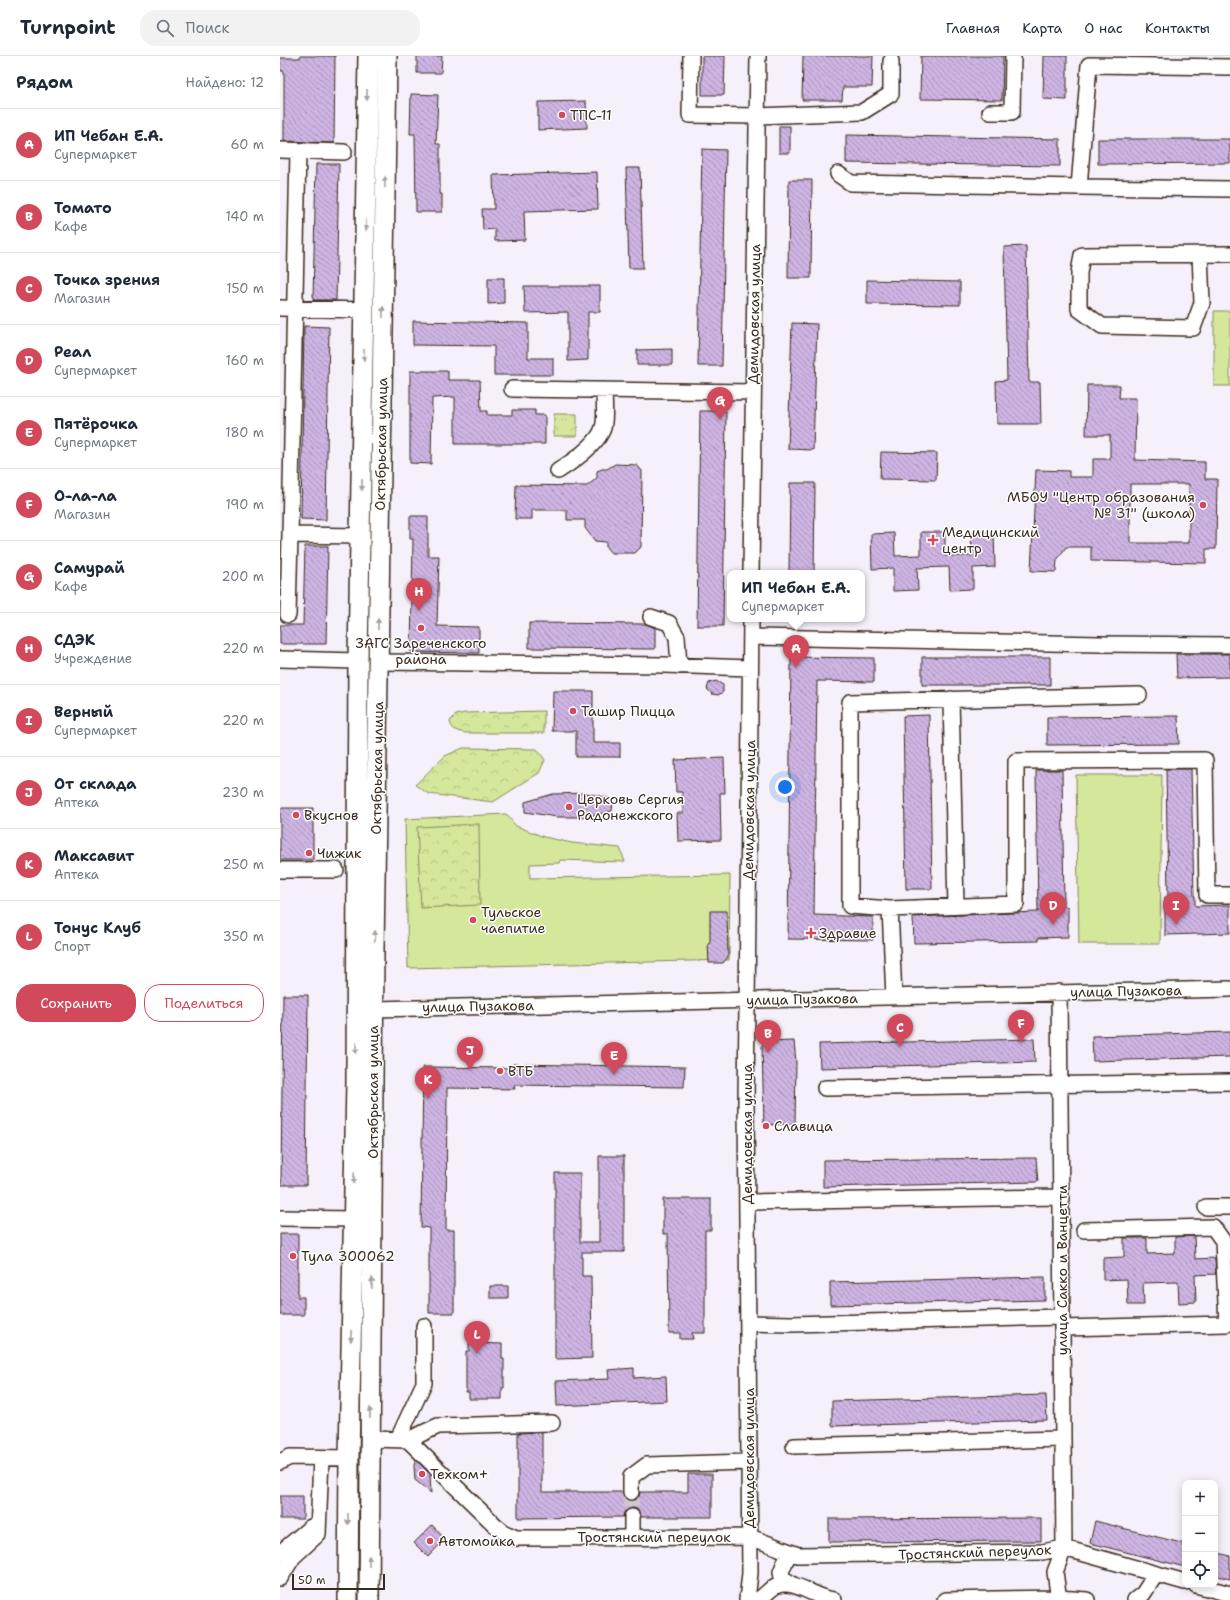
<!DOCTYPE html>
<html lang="ru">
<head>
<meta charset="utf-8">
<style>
	:root { --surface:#fff; --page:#f2f2f3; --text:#1f2937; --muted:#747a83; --line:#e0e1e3; --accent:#d1495b }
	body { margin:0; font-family:"Shantell Sans",sans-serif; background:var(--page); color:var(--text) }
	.controls { position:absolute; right:12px; bottom:12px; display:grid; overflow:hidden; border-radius:8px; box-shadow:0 2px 10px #0003 }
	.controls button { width:36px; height:36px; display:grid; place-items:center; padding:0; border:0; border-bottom:1px solid var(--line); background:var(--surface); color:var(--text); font:20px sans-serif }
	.scale { position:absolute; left:12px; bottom:10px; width:93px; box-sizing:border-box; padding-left:4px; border:2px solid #3b2a1e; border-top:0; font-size:11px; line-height:14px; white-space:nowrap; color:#3b2a1e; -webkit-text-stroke:3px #fff; paint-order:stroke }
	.you { position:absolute; left:505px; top:731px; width:14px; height:14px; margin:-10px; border:3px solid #fff; border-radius:50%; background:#1a73e8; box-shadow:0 0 0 6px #1a73e833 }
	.badge { display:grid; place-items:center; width:26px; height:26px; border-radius:50%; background:var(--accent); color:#fff; font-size:13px; font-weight:700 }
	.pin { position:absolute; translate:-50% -33px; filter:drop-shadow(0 1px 2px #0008) }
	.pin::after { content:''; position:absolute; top:21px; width:14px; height:12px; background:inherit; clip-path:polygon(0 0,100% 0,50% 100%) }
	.popup { position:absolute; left:447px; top:514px; width:138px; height:52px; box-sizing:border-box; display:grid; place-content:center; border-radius:8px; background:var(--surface); filter:drop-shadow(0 1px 3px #0005); font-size:13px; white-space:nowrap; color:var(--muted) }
	.popup b { font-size:15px; color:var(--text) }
	.popup::after { content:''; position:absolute; left:50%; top:100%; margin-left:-8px; border:8px solid transparent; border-top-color:var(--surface) }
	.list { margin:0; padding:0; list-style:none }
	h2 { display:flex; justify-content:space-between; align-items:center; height:52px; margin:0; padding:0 16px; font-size:17px }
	h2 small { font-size:13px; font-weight:400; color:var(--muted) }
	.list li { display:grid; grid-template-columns:26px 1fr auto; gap:12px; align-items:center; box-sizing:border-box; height:72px; padding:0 16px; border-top:1px solid var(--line) }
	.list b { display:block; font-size:15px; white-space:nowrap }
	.list p { margin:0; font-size:13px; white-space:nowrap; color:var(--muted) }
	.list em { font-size:13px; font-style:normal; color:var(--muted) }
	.actions { display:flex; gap:8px; padding:12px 16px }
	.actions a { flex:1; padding:9px 0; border:1px solid var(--accent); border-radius:16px; text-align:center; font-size:14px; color:var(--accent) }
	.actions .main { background:var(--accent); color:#fff }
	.icon { flex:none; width:22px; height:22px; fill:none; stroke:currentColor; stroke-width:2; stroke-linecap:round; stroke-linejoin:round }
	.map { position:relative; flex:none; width:950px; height:1544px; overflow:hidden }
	header { display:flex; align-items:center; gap:24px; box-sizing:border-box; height:56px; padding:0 20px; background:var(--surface); border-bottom:1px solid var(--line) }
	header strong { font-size:19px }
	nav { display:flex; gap:22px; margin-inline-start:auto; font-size:14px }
	.search { width:280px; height:36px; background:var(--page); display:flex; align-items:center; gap:10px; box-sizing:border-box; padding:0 14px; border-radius:16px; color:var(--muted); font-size:15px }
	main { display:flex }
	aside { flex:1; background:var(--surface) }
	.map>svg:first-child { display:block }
	.grass { fill:#d4e79b; stroke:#88885c }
	.forest { fill:url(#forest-crowns); stroke:#88885c }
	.building { fill:url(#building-back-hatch); stroke:#3b2a1e; fill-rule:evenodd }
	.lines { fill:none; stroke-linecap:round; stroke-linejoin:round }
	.minor-tunnel { stroke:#d0c8cd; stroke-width:15; stroke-dasharray:15 8; stroke-linecap:butt }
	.minor-casing { stroke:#3b2a1e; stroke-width:18 }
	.major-casing { stroke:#3b2a1e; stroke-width:22 }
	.minor { stroke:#fff; stroke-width:15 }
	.major { stroke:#fff; stroke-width:19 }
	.oneway { fill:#a79f9a }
	.poi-dot { fill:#d1495b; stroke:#fff; stroke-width:1.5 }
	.labels { text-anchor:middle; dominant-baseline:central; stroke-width:3; stroke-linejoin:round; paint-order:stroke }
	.poi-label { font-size:14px; fill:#3b2a1e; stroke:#fff; text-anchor:start }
	.street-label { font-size:14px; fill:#3b2a1e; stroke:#fff }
</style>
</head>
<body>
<header>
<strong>Turnpoint</strong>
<div class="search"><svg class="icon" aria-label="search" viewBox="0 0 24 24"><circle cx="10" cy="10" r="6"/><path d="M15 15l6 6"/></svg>Поиск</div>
<nav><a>Главная</a><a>Карта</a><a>О нас</a><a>Контакты</a></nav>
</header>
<main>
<aside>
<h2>Рядом<small>Найдено: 12</small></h2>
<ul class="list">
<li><span class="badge">A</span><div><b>ИП Чебан Е.А.</b><p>Супермаркет</p></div><em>60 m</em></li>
<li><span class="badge">B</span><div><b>Томато</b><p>Кафе</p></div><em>140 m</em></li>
<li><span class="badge">C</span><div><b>Точка зрения</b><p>Магазин</p></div><em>150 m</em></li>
<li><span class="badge">D</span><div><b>Реал</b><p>Супермаркет</p></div><em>160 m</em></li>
<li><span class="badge">E</span><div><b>Пятёрочка</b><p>Супермаркет</p></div><em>180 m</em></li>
<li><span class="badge">F</span><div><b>О-ла-ла</b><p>Магазин</p></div><em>190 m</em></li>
<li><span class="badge">G</span><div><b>Самурай</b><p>Кафе</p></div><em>200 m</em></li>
<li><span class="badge">H</span><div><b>СДЭК</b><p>Учреждение</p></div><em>220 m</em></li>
<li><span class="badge">I</span><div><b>Верный</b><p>Супермаркет</p></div><em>220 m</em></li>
<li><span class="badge">J</span><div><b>От склада</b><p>Аптека</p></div><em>230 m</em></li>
<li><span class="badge">K</span><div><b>Максавит</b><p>Аптека</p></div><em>250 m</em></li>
<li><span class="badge">L</span><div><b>Тонус Клуб</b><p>Спорт</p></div><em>350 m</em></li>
</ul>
<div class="actions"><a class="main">Сохранить</a><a>Поделиться</a></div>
</aside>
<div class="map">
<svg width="950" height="1544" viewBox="0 0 950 1544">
	<defs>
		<pattern id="forest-crowns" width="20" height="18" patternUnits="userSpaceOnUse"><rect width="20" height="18" fill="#d4e79b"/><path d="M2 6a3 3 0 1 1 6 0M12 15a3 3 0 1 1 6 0" fill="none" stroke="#b7c685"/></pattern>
		<pattern id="building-back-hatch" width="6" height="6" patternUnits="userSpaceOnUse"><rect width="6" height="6" fill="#cdb4e3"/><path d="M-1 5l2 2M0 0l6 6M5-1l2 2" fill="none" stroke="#a893b7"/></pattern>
	</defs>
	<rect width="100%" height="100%" fill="#f5f0f9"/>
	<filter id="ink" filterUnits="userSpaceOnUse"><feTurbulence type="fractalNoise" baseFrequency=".025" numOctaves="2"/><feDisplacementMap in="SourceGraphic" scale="8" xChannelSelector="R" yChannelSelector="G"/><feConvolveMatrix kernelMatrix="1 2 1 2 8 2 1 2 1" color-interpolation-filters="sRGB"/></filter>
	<g filter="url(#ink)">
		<!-- grass -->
		<path class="grass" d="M 934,255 L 950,255 L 950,330 L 934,330 Z
			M 796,719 L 882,719 L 880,888 L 799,888 Z
			M 226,758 L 236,770 L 264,781 L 292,787 L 340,792 L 345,806 L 280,804 L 279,807 L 250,808 L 250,822 L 450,819 L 449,904 L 128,912 L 125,763 Z"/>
		<!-- forest -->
		<path class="forest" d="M 274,358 L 297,358 L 297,380 L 274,380 Z
			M 264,655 L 264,677 L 187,677 C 178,676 171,674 170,665 L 176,659 L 185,657 Z
			M 183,692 L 257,693 L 265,704 L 259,717 L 213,746 L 149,738 L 135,729 L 165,700 Z
			M 199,768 L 200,849 L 141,852 L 137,771 Z"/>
		<!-- building -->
		<path class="building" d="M 20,0 L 55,0 L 54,87 L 4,85 L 4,15 L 0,15 L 0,2 L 20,2 Z
			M 137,0 L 162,0 L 161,17 L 137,17 Z
			M 422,0 L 445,0 L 444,39 L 422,39 Z
			M 523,0 L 593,0 L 592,31 L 563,31 L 562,44 L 522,44 Z
			M 641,0 L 723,0 L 722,44 L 640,43 Z
			M 764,0 L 787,0 L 787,44 L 763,43 Z
			M 131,38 L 158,39 L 156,88 L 160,88 L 160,138 L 162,138 L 162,156 L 136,156 L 135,78 L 130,78 Z
			M 306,45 L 307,72 L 258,74 L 258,46 Z
			M 499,70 L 510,70 L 510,97 L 499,97 Z
			M 566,79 L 780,83 L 780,110 L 566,107 Z
			M 818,83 L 950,83 L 950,107 L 818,108 Z
			M 422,93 L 446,94 L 442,310 L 418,310 Z
			M 36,108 L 59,108 L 56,244 L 33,244 Z
			M 346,112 L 360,112 L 363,212 L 349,212 Z
			M 317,116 L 318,153 L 244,155 L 245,184 L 215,185 L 215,173 L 203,174 L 202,153 L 214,153 L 213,119 Z
			M 509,124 L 532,124 L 531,222 L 508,222 Z
			M 746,190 L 749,326 L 760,326 L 761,368 L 717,368 L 716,325 L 727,324 L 724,191 Z
			M 208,222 L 224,222 L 224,247 L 208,248 Z
			M 587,224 L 680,226 L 680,249 L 587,248 Z
			M 244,230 L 320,230 L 320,256 L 308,256 L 308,304 L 288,305 L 288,256 L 245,257 Z
			M 133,265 L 248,267 L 248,302 L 273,302 L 273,319 L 214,319 L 214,290 L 133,289 Z
			M 512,267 L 537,268 L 533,394 L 508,393 Z
			M 24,270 L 49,271 L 46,464 L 21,463 Z
			M 392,293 L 392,309 L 357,309 L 357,294 Z
			M 130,315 L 168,315 L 168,324 L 200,324 L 201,355 L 207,355 L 207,359 L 232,359 L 232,354 L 255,354 L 255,359 L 265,359 L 265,388 L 175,388 L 175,341 L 152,342 L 151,408 L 130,407 Z
			M 807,329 L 840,329 L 839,342 L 856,342 L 855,404 L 925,406 L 925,423 L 937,423 L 936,493 L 926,493 L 926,507 L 811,505 L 811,491 L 786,491 L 777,504 L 776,516 L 751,515 L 756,414 L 789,415 L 789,421 L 813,421 L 813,403 L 830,403 L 830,379 L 806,379 ZM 850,428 L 909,428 L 909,487 L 850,487 Z
			M 420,355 L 446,355 L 443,570 L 417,570 Z
			M 601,396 L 657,397 L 656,424 L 600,423 Z
			M 335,408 L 357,409 L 362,415 L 361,491 L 355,497 L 331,497 L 326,491 L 326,486 L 315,485 L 305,472 L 305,464 L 287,464 L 287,454 L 252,454 L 252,463 L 235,463 L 236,429 L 307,430 L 317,422 L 317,415 L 322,413 L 327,413 Z
			M 510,427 L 535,427 L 534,517 L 509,517 Z
			M 130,460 L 148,460 L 148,500 L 159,500 L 157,570 L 199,571 L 199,597 L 131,596 L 133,483 L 130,483 Z
			M 714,475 L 715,511 L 693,512 L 693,533 L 670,534 L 669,511 L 637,512 L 638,534 L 613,535 L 613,512 L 592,513 L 591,478 L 614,477 L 615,500 L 641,499 L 641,476 L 665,476 L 665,500 L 692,500 L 691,476 Z
			M 25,490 L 48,490 L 46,588 L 0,588 L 0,569 L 23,569 Z
			M 249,567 L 366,568 L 375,572 L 375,593 L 249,592 Z
			M 896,598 L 950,598 L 950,621 L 897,622 Z
			M 511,601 L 594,602 L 594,626 L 537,625 L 534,859 L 593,861 L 593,884 L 508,883 Z
			M 642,601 L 770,601 L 770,629 L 642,629 Z
			M 436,625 L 443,629 L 443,636 L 438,639 L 432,638 L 427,633 L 429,627 Z
			M 273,635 L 313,635 L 313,687 L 340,687 L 340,701 L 296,701 L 296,675 L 272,675 Z
			M 649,659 L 652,833 L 626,833 L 623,660 Z
			M 898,660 L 899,688 L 767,689 L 767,661 Z
			M 444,702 L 445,737 L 440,737 L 441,784 L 398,785 L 397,757 L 403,757 L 402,736 L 396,736 L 395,704 Z
			M 886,713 L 911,713 L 914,840 L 915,840 L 915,850 L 950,849 L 950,877 L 885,879 L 885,841 L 888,841 Z
			M 756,714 L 782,714 L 784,850 L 788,851 L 788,881 L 758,882 L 758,885 L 634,887 L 633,861 L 758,856 Z
			M 306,737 L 333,743 L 332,755 L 305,761 L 277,761 L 245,756 L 245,746 L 273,738 Z
			M 0,752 L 33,752 L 33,804 L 0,804 Z
			M 430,855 L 447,855 L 448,901 L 443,907 L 429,907 L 428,888 L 430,887 Z
			M 3,939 L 28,939 L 26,1129 L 1,1129 Z
			M 950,976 L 950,1001 L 813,1005 L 812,980 Z
			M 754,983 L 755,1006 L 540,1012 L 539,988 Z
			M 514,985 L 516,1006 L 515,1068 L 484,1069 L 482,990 L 484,986 Z
			M 233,1008 L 405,1011 L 404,1031 L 234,1029 L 235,1033 L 167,1032 L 166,1174 L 174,1174 L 174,1257 L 149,1257 L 149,1172 L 141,1171 L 143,1011 L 234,1012 Z
			M 319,1100 L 344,1100 L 344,1196 L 302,1196 L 302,1220 L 311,1220 L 312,1302 L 275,1303 L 275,1117 L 300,1117 L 300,1186 L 319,1186 Z
			M 756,1102 L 758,1126 L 543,1131 L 543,1104 Z
			M 383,1143 L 431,1143 L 431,1174 L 425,1174 L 425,1277 L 412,1277 L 413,1283 L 400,1283 L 400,1277 L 389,1277 L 388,1178 L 383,1178 Z
			M 0,1178 L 18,1178 L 18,1241 L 24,1241 L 24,1259 L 0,1259 Z
			M 914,1180 L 915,1203 L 935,1202 L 936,1218 L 915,1219 L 916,1246 L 899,1247 L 898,1226 L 863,1227 L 864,1249 L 848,1249 L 847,1223 L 823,1224 L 823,1202 L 844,1201 L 844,1182 L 867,1182 L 867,1198 L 895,1197 L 895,1181 Z
			M 765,1221 L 765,1244 L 550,1249 L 550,1226 Z
			M 210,1230 L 228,1230 L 228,1242 L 210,1242 Z
			M 189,1287 L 222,1288 L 222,1303 L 224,1303 L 224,1332 L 222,1332 L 222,1343 L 189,1343 L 189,1336 L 186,1336 L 186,1295 L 189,1295 Z
			M 354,1312 L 354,1322 L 386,1320 L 387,1345 L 277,1350 L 276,1325 L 329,1323 L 328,1314 Z
			M 766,1339 L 767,1364 L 552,1370 L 552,1345 Z
			M 262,1376 L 262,1436 L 342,1436 L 346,1444 L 351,1445 L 359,1441 L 360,1436 L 408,1436 L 408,1418 L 432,1418 L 432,1461 L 361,1461 L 360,1457 L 357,1453 L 352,1452 L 344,1456 L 343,1461 L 238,1462 L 238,1377 Z
			M 136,1404 L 150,1418 L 151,1437 L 135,1424 L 134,1409 Z
			M 0,1440 L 23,1440 L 23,1463 L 0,1463 Z
			M 761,1462 L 761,1485 L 549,1486 L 549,1463 Z
			M 815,1465 L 905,1488 L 905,1511 L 810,1487 Z
			M 152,1469 L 165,1483 L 148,1501 L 134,1487 Z
			M 935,1496 L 950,1500 L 950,1523 L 935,1519 Z"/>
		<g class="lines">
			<!-- minor-tunnel -->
			<path class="minor-tunnel" d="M 351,1436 L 352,1461"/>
			<defs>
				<path id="minor" d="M 411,0 L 410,59 L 477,60 L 582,56 L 611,38 L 611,5
					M 710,56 L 732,56 L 733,0
					M 0,94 L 64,96
					M 18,95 L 10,479 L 81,480
					M 558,118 L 571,127 L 799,131 L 809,9 L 950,11
					M 799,131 L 950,133
					M 920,198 L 922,247 L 913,272 L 822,270 L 799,253 L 799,217 L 802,199 L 950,198
					M 0,252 L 85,254
					M 232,333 L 473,336
					M 278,415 C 292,406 318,388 323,372 C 326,362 324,344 324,334
					M 471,517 L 478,0
					M 8,559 L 10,479
					M 371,561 L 389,567 L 397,581 L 399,610
					M 471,581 L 820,588 L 950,589
					M 0,603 L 78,605
					M 98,606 L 384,609 L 470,612
					M 671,643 L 676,850
					M 0,814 L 56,814
					M 610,853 L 736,848 L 736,705 L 925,704 L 927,839 L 950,839
					M 614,941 L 610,853 L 570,850 L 570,646 L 859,639
					M 94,953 L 950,933
					M 545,1032 L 950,1026
					M 467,1146 L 781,1141
					M 926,1151 L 950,1151
					M 0,1162 L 74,1163
					M 468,1267 L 511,1268 L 782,1261
					M 782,1272 L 947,1268 L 943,1185 L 933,1171 L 804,1174
					M 90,1383 L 128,1384 L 215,1469 L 225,1477 L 236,1482 L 470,1481 L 518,1499 L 762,1496 L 784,1492 L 905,1526
					M 118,1383 L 144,1327 L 144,1270
					M 128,1384 L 158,1370 L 272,1367
					M 514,1390 L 783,1383
					M 0,1406 L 10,1401 L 69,1402
					M 351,1436 L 351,1421 L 367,1409 L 469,1406
					M 352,1481 L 352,1461
					M 509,1496 L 501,1516 L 502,1522 L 512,1528
					M 0,1497 L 31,1471
					M 0,1522 L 13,1501 L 38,1478 L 41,1402
					M 916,1529 L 950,1538
					M 467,1544 L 470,1517 L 466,1048 L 471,563
					M 478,1544 C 485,1540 491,1531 498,1529 C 515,1523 537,1543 554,1544
					M 665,1544 L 778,1542 L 807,1544
					M 779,1544 L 775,1516 L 784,1492 L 779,936
					M 855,1544 L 863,1538 L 876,1518"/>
				<path id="major" d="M 68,1544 L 69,1402 L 76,1025 L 78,605 L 88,0
					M 89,1544 L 94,894 L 107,0"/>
			</defs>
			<!-- minor casing -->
			<use href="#minor" class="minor-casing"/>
			<!-- major casing -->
			<use href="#major" class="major-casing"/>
			<!-- minor -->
			<use href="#minor" class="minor"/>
			<!-- major -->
			<use href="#major" class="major"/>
		</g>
		<!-- one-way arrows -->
		<defs><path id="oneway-solid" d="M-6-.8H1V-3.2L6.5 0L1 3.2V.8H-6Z"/></defs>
		<g class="oneway">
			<use href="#oneway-solid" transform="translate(87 39) rotate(91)"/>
			<use href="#oneway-solid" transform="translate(105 126) rotate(-89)"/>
			<use href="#oneway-solid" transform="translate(86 169) rotate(91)"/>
			<use href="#oneway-solid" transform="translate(103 256) rotate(-89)"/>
			<use href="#oneway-solid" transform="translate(84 299) rotate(91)"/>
			<use href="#oneway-solid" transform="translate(82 429) rotate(91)"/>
			<use href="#oneway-solid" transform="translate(98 568) rotate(-89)"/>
			<use href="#oneway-solid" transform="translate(95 880) rotate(-89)"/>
			<use href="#oneway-solid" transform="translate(76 992) rotate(90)"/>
			<use href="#oneway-solid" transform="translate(74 1122) rotate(91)"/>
			<use href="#oneway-solid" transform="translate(92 1227) rotate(-89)"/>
			<use href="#oneway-solid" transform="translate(71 1280) rotate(91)"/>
			<use href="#oneway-solid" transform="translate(90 1357) rotate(-89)"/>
			<use href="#oneway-solid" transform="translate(68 1463) rotate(90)"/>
			<use href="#oneway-solid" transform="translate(89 1505) rotate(-90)"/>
		</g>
	</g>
	<!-- markers -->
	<g class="poi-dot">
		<circle cx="282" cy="59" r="4"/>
		<circle cx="923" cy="449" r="4"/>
		<path d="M651 478h4v4h4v4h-4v4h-4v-4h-4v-4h4z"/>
		<circle cx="141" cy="572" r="4"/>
		<circle cx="293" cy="655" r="4"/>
		<circle cx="289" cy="751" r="4"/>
		<circle cx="16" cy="759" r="4"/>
		<circle cx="29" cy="797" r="4"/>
		<circle cx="193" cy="864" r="4"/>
		<path d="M529 871h4v4h4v4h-4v4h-4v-4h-4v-4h4z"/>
		<circle cx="220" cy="1015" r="4"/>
		<circle cx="486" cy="1070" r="4"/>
		<circle cx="13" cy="1200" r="4"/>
		<circle cx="142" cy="1418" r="4"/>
		<circle cx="150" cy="1485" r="4"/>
	</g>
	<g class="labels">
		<!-- poi labels -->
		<g class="poi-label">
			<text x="290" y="59">ТПС-11</text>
			<text x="915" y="441" text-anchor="end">МБОУ "Центр образования<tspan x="915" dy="16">№ 31" (школа)</tspan></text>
			<text x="662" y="476">Медицинский<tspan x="662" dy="16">центр</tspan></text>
			<text x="141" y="587" text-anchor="middle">ЗАГС Зареченского<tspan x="141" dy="16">района</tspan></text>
			<text x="301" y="655">Ташир Пицца</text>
			<text x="297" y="743">Церковь Сергия<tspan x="297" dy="16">Радонежского</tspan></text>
			<text x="24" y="759">Вкуснов</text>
			<text x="37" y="797">Чижик</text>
			<text x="201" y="856">Тульское<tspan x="201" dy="16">чаепитие</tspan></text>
			<text x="539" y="877">Здравие</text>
			<text x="228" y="1015">ВТБ</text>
			<text x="494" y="1070">Славица</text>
			<text x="21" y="1200">Тула 300062</text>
			<text x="150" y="1418">Техком+</text>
			<text x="158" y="1485">Автомойка</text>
		</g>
		<!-- street labels -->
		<g class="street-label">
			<text transform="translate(474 258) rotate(-89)">Демидовская улица</text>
			<text transform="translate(101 388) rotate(-89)">Октябрьская улица</text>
			<text transform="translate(97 712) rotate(-89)">Октябрьская улица</text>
			<text transform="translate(469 754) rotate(-89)">Демидовская улица</text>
			<text transform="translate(846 935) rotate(-1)">улица Пузакова</text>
			<text transform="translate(522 943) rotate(-1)">улица Пузакова</text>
			<text transform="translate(198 950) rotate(-1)">улица Пузакова</text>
			<text transform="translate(93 1036) rotate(-90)">Октябрьская улица</text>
			<text transform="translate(467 1078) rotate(-90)">Демидовская улица</text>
			<text transform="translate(782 1214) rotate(-90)">улица Сакко и Ванцетти</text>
			<text transform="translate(469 1402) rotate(-90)">Демидовская улица</text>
			<text x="374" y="1481">Тростянский переулок</text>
			<text transform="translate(695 1496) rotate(-2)">Тростянский переулок</text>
		</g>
	</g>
</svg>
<div class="controls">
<button>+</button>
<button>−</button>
<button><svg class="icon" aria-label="locate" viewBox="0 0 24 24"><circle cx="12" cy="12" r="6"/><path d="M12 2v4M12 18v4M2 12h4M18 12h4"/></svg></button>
</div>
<div class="scale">50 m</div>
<div class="you"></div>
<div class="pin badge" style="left:516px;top:612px">A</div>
<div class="popup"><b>ИП Чебан Е.А.</b>Супермаркет</div>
<div class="pin badge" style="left:488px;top:997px">B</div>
<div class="pin badge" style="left:620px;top:991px">C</div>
<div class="pin badge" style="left:773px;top:869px">D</div>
<div class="pin badge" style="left:334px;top:1019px">E</div>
<div class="pin badge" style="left:741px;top:987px">F</div>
<div class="pin badge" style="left:440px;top:364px">G</div>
<div class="pin badge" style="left:139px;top:555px">H</div>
<div class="pin badge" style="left:896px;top:869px">I</div>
<div class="pin badge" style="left:190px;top:1014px">J</div>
<div class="pin badge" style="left:148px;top:1043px">K</div>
<div class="pin badge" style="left:197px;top:1298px">L</div>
</div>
</main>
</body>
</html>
